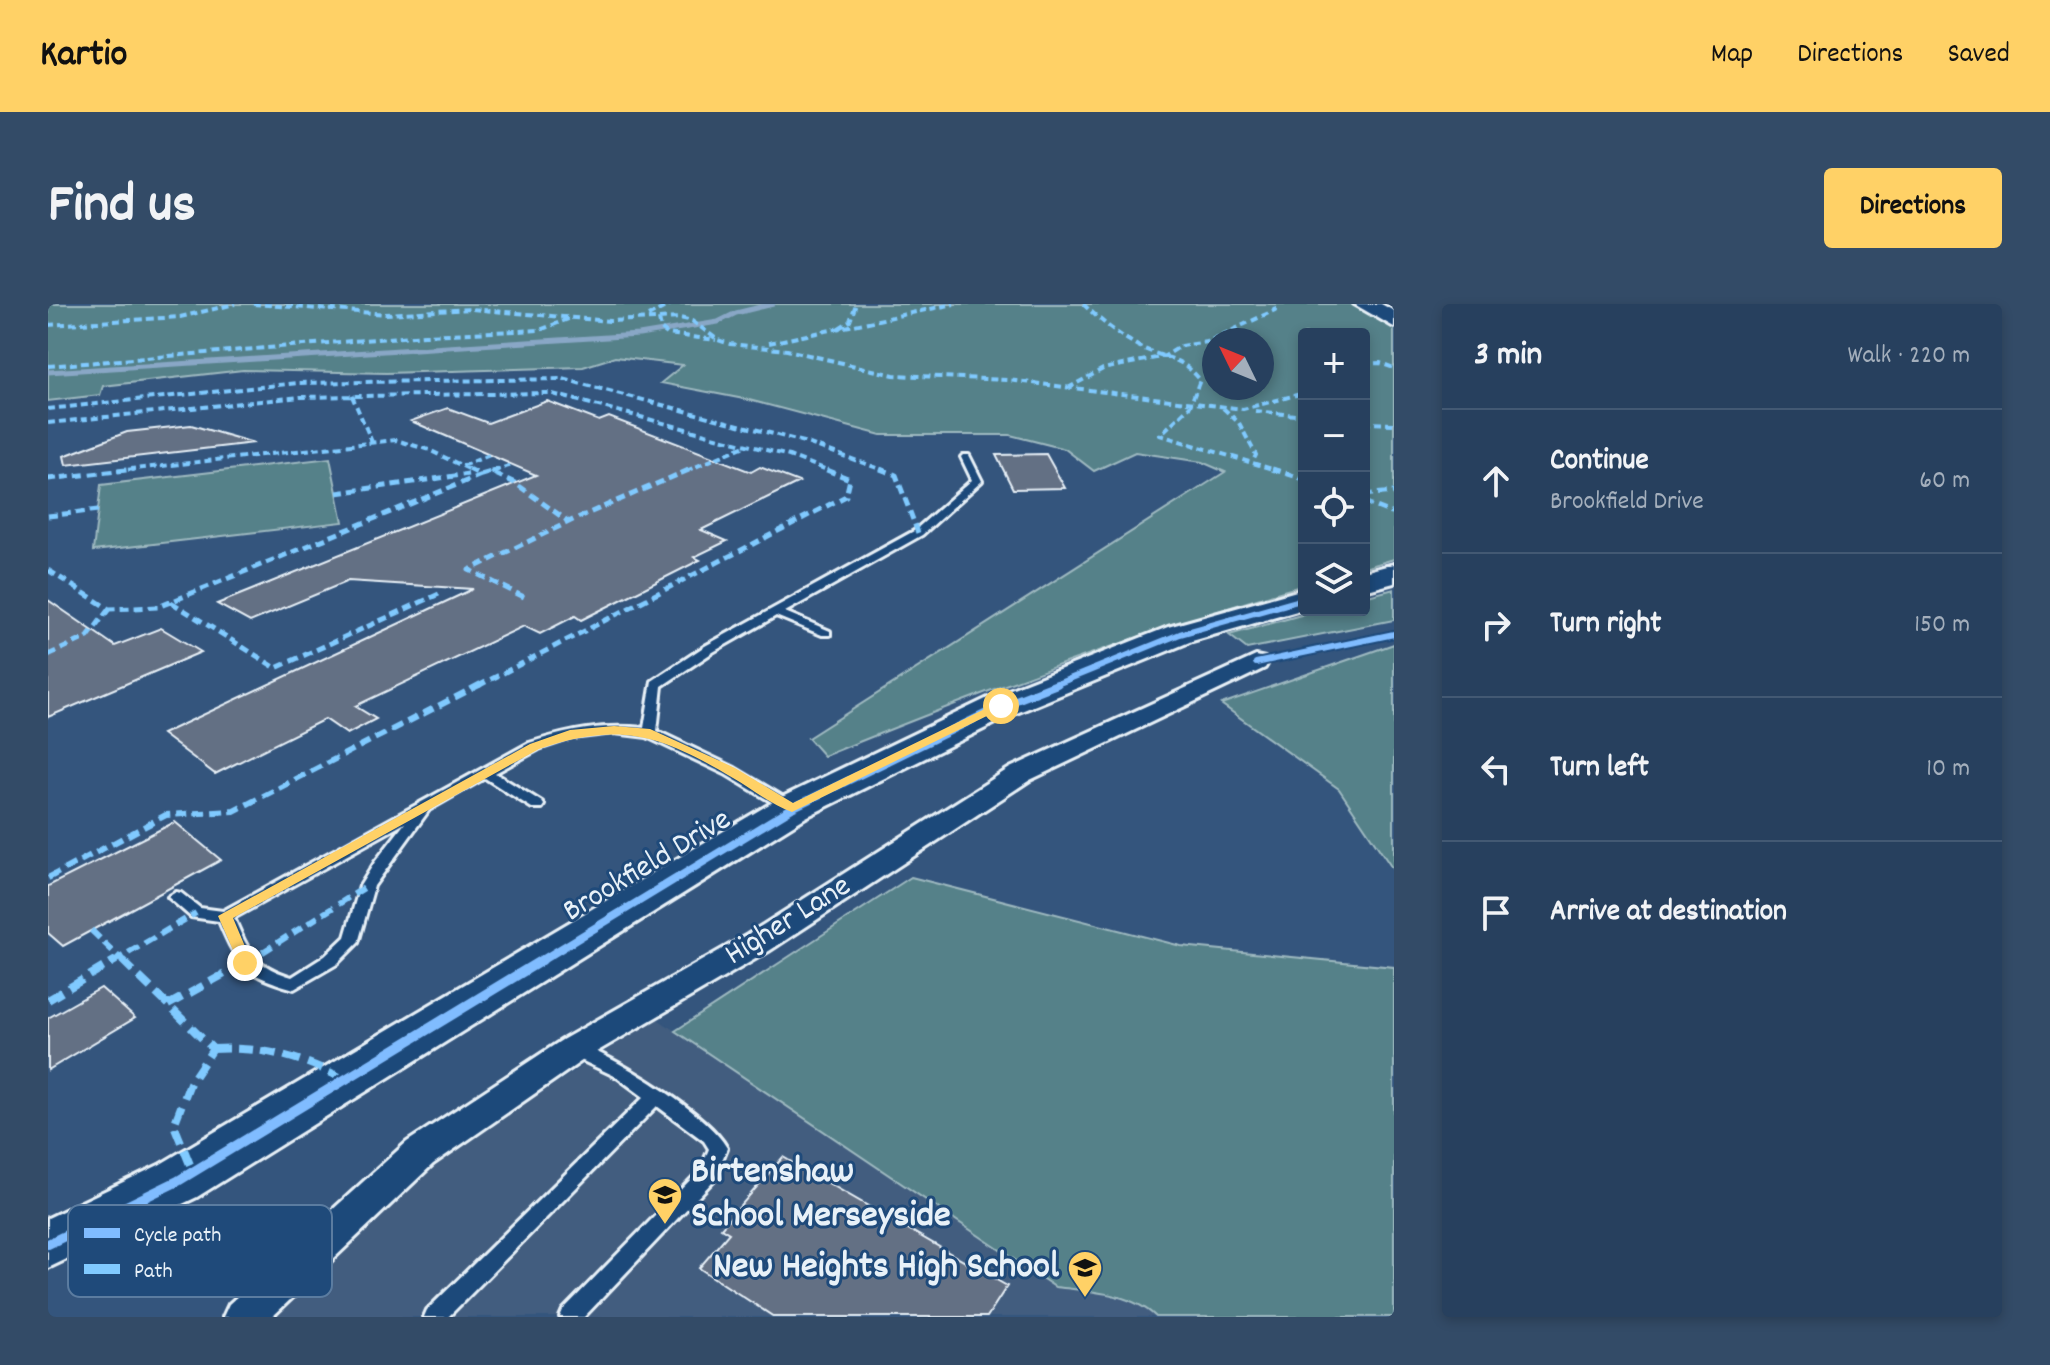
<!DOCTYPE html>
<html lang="en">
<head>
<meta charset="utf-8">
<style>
	:root { --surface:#27405e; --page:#334b67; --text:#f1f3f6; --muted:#a4afbc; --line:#435973; --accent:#ffd166 }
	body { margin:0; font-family:Dekko,sans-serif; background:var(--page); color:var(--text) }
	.controls { position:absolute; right:24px; top:24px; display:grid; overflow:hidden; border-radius:8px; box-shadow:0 4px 12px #0003 }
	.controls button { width:72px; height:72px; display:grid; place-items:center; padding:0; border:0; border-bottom:2px solid var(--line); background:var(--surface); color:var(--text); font:40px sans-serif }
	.compass { position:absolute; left:1154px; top:24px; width:72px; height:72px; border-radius:50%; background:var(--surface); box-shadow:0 4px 12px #0003; rotate:313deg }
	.stop { position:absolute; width:24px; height:24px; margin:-18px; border:6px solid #ffd166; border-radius:50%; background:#fff }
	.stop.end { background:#ffd166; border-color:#fff; box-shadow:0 2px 8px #0008 }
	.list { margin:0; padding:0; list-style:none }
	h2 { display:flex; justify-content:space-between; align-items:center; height:104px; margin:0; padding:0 32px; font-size:34px }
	h2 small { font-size:26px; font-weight:400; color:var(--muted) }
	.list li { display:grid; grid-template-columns:52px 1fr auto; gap:24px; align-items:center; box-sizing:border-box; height:144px; padding:0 32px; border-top:2px solid var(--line) }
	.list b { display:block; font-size:30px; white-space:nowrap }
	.list p { margin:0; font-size:26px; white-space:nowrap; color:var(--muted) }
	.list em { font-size:26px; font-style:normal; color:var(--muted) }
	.icon { flex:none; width:44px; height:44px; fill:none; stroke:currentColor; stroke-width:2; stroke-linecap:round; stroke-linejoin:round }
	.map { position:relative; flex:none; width:1346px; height:1013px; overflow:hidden; border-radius:8px }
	header { display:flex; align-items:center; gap:48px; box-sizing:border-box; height:112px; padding:0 40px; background:var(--accent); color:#111 }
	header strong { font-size:38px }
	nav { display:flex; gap:44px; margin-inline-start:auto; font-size:28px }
	.intro { display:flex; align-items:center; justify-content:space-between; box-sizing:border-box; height:192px; padding:0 48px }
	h1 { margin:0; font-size:56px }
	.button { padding:20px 36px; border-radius:8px; background:var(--accent); color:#111; font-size:28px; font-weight:700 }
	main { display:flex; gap:48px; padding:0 48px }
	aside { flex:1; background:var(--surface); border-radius:8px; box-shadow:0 4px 12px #0003 }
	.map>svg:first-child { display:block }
	.built { fill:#425d7f }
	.green { fill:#558189; stroke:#9eb9c0; stroke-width:2; fill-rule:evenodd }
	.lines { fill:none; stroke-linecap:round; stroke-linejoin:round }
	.stream { stroke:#89a7c6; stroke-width:5 }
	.building { fill:#646f84; stroke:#e8f1f8; stroke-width:2 }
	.lane-casing { stroke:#e8f1f8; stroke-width:6 }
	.street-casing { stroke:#e8f1f8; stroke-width:6 }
	.secondary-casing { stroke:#e8f1f8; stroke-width:6 }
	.lane { fill:#1f4a7a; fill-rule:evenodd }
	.street { fill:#1f4a7a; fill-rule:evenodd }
	.secondary { fill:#1f4a7a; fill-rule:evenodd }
	.quiet-far3 { stroke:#80caff; stroke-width:4; stroke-dasharray:7 4; stroke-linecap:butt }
	.quiet-far2 { stroke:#80caff; stroke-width:5; stroke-dasharray:9 5; stroke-linecap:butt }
	.quiet-far1 { stroke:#80caff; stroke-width:6; stroke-dasharray:12 6; stroke-linecap:butt }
	.quiet { stroke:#80caff; stroke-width:8; stroke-dasharray:16 8; stroke-linecap:butt }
	.cycleway-far2-casing { stroke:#1f4a7a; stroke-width:10 }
	.cycleway-far1-casing { stroke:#1f4a7a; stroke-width:13 }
	.cycleway-casing { stroke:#1f4a7a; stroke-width:15 }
	.cycleway-far2 { stroke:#80bcff; stroke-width:6 }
	.cycleway-far1 { stroke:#80bcff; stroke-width:8 }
	.cycleway { stroke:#80bcff; stroke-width:10 }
	.route { fill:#ffd166 }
	.labels { text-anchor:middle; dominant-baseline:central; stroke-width:6; stroke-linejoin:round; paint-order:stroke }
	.street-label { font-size:32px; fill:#e8f1f8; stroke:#1f4a7a }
	.near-poi-label { font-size:38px; font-weight:bold; fill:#e8f1f8; stroke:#1f4a7a; text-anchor:start }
	.key { fill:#1f4a7a; stroke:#5b7ca0; stroke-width:2 }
	.key-label { font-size:22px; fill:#e8f1f8 }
</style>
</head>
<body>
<header>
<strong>Kartio</strong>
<nav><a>Map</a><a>Directions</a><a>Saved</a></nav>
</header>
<div class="intro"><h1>Find us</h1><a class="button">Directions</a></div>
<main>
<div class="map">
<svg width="1346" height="1013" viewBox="0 0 1346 1013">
	<rect width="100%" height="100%" fill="#34557d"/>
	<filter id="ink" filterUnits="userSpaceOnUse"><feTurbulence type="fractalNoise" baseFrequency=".0125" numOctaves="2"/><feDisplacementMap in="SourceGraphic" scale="16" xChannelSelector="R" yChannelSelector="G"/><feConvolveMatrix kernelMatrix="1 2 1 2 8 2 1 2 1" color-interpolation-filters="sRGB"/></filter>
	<g filter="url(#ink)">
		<!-- built -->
		<path class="built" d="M 608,714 L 1007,983 L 1052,989 L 1098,1002 L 1108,1013 L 228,1013 L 223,1009 L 383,861 Z"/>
		<!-- green -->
		<path class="green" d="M 0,0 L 1305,0 L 1346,22 L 1346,255 L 1316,264 L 1316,30 L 1256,30 L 1256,281 C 1092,328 934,388 776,452 L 760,434 L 1177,168 L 1154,158 L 1087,148 L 1046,167 L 1017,145 L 962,131 L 833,131 L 701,96 L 613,79 L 635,61 L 567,53 L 535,63 L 338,69 L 195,66 L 55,82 L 52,91 L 0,97 ZM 1166,36 L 1214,36 L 1214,84 L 1166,84 Z
			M 282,154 L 295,218 L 45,247 L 53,181 Z
			M 1346,285 L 1346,316 L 1199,345 L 1181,331 L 1271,306 L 1316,306 L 1316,293 Z
			M 1346,340 L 1346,567 L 1291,485 L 1173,400 Z
			M 863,573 L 1133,642 L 1346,663 L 1346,1013 L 1108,1013 C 1084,989 1040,987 1007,983 L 627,727 Z"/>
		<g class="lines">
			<!-- stream -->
			<path class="stream" d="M 0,68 L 591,31 L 670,18 L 688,9 L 725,0"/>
		</g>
		<!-- building -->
		<path class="building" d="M 499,97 L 551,117 L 561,113 L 703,168 L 712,163 L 751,178 L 653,226 L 679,237 L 646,253 L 652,256 L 533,316 L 527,312 L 492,330 L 476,322 L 307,402 L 328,415 L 299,430 L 277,415 L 167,470 L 114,430 L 425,285 L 300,277 L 202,318 L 169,300 L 488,171 L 363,117 L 400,104 L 440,119 Z
			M 143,121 L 206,139 L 18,161 L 16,152 L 79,128 Z
			M 998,150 L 1017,184 L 965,185 L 948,151 Z
			M 0,296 L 67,342 L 113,324 L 153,348 L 0,413 Z
			M 127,518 L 173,556 L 15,642 L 0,629 L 0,582 Z
			M 53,684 L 87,714 L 0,766 L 0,714 Z
			M 735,853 L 959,982 L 939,1013 L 726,1013 L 651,964 L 681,929 L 673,924 Z"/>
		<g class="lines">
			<defs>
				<path id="lane" d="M 915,151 L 921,151 L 934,177 L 874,231 L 737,308 L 782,327 L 782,331 L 774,331 L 728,312 L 665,348 L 614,382 L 609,427 L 687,464 L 749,501 L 751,504 L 749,507 L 739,507 L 677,470 L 599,433 L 566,429 L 524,434 L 491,445 L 447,469 L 494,498 L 496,501 L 494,504 L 484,504 L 437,474 L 381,506 L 326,582 L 310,639 L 289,660 L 246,685 C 196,670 191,664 171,617 L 143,613 L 120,593 L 128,588 L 133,589 L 152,604 L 175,607 L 481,439 C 522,426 553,420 596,424 L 604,377 L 657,342 L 866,227 L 924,176 L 913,153 ZM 357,519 L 327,558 L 312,582 L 297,633 L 277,652 L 244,673 C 206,661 201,649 186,614 Z
					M 526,739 C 564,750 661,810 679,844 L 666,876 L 536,1013 L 512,1013 L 515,1006 L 652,866 L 661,845 L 656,837 L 609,802 L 400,1013 L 376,1013 L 379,1006 L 596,793 L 569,773 L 520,750 L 517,745 L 520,740 Z"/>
				<path id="street" d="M 1208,352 L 1217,354 L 1220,359 L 1217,364 L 982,476 L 721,647 L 538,754 L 385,860 L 224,1013 L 175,1013 L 181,1000 L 359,838 L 514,736 L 699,631 L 962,464 Z"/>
				<path id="secondary" d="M 1306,0 L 1333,0 L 1346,7 L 1346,23 Z
					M 1346,260 L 1346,279 L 1316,287 L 1316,268 Z
					M 1256,285 L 1256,305 L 1144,337 L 966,410 L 758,513 L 149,893 L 0,964 L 0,914 L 111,861 L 730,495 L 940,394 L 1120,323 Z"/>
			</defs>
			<!-- lane casing -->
			<use href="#lane" class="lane-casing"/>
			<!-- street casing -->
			<use href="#street" class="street-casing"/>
			<!-- secondary casing -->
			<use href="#secondary" class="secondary-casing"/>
			<!-- lane -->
			<use href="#lane" class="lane"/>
			<!-- street -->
			<use href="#street" class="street"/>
			<!-- secondary -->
			<use href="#secondary" class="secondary"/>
			<!-- quiet-far3 -->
			<path class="quiet-far3" d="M 205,0 L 338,10 L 423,5 L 561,17 L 632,14 L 644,17 L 670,36 L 682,40 L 739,46 L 846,71 L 960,76 L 1195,105 L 1256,89
				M 1035,0 C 1053,17 1070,31 1092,43 C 1118,56 1132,51 1152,76 L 1142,102 L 1112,131 L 1231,167
				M 600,12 L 623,0
				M 611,15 L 613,25 L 619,30 L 668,36
				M 0,21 L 132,13 L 187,0
				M 791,24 L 802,17 L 808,0
				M 721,39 L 906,0
				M 1316,60 L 1332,59 L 1346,64
				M 0,62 L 377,31 L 492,26 L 523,14
				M 1020,84 L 1055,65 L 1117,52 L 1133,42 L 1159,38 L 1227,6 L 1226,0
				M 304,92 L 324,138
				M 1175,104 L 1191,119 L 1208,151 L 1205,157
				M 0,105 L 250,79 L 515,75 L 756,138 L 838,167
				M 1207,107 L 1256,112
				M 0,119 L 252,93 L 501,89 L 741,152 L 782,167
				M 1316,119 L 1346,120
				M 414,162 L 442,151
				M 69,167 L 348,136 L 381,146 L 425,167
				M 445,167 L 464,161
				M 638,167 L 699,141"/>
			<!-- quiet-far2 -->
			<path class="quiet-far2" d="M 832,165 L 848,171 L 870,229
				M 1224,165 L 1256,175
				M 443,168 L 451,165
				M 433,171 L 443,168 L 467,179 L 521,218
				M 0,175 L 87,165
				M 289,189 L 420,170
				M 1316,191 L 1346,188
				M 1316,198 L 1346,210
				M 0,212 L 50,206
				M 0,266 L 61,305 L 110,303 L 433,171 L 421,165
				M 476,293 L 421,266 L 527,215 L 643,165
				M 123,298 L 228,364 L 391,290
				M 0,351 L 40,333 L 61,305
				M 430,382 L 798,192 L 802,175 L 776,165"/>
			<!-- quiet-far1 -->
			<path class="quiet-far1" d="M 0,574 L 118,511 L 186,507 L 433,380
				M 43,626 L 76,658
				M 65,658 L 148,609
				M 199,658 L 319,582"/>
			<!-- quiet -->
			<path class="quiet" d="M 74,656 L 165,745 L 142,779 L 126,821 L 145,868
				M 0,696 L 68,656
				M 120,701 L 202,656
				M 165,745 C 214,742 252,753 296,775"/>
			<defs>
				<path id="cycleway-far2" d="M 1208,359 L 1346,330
					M 1004,382 L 1132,330 L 1256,295"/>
				<path id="cycleway-far1" d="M 491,658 L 744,504 L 953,402 L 1009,380"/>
				<path id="cycleway" d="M 0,940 L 130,877 L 494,656"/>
			</defs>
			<!-- cycleway-far2 casing -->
			<use href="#cycleway-far2" class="cycleway-far2-casing"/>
			<!-- cycleway-far1 casing -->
			<use href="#cycleway-far1" class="cycleway-far1-casing"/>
			<!-- cycleway casing -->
			<use href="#cycleway" class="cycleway-casing"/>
			<!-- cycleway-far2 -->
			<use href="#cycleway-far2" class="cycleway-far2"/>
			<!-- cycleway-far1 -->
			<use href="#cycleway-far1" class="cycleway-far1"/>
			<!-- cycleway -->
			<use href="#cycleway" class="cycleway"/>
		</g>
	</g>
	<!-- route -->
	<path class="route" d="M 949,399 L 959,402 L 744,508 C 724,501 704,485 685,474 C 613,431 572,417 491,445 L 185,614 L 204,659 L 202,662 L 192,662 L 170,612 L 482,440 L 522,426 L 566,422 L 602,425 L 687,464 L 745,499 Z"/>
	<!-- icons -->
	<defs>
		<symbol id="school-pin" viewBox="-11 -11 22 30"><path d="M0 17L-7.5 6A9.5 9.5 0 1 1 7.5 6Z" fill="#ffd166" stroke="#1f4a7a"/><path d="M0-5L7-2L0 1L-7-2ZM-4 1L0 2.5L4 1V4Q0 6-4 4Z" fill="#111"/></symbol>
	</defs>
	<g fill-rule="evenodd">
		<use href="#school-pin" x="597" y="871" width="40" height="54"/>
		<use href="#school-pin" x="1017" y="944" width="40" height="54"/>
	</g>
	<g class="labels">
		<!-- street labels -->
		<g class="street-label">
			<text transform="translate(600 563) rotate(-31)">Brookfield Drive</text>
			<text transform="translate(741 618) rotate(-32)">Higher Lane</text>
		</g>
		<!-- near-poi labels -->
		<g class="near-poi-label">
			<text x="643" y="869">Birtenshaw<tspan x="643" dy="44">School Merseyside</tspan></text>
			<text x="1011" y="964" text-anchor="end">New Heights High School</text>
		</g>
	</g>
	<!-- legend -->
	<rect x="20" y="901" width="264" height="92" rx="12" class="key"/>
	<rect x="36" y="924" width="36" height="10" fill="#80bcff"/>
	<rect x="36" y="960" width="36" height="10" fill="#80caff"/>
	<g class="key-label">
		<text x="86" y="937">Cycle path</text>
		<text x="86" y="973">Path</text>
	</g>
</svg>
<div class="controls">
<button>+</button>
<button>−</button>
<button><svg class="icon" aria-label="locate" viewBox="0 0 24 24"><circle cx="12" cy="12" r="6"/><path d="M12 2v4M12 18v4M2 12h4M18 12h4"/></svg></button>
<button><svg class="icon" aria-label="layers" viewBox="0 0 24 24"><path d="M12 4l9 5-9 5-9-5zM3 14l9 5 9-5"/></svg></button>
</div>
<svg class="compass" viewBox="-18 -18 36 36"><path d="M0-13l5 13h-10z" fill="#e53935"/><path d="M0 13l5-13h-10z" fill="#a4afbc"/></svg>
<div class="stop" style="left:953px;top:402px"></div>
<div class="stop end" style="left:197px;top:659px"></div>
</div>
<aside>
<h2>3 min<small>Walk · 220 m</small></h2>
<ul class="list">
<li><svg class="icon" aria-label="ahead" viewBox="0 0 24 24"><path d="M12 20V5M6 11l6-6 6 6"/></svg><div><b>Continue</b><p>Brookfield Drive</p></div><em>60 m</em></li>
<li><svg class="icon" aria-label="right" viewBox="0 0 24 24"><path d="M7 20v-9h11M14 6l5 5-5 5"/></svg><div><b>Turn right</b></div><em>150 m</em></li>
<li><svg class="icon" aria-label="left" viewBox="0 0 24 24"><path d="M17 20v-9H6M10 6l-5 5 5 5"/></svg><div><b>Turn left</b></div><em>10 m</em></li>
<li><svg class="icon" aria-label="arrive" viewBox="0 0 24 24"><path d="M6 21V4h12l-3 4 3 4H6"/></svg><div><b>Arrive at destination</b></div></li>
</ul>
</aside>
</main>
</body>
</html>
